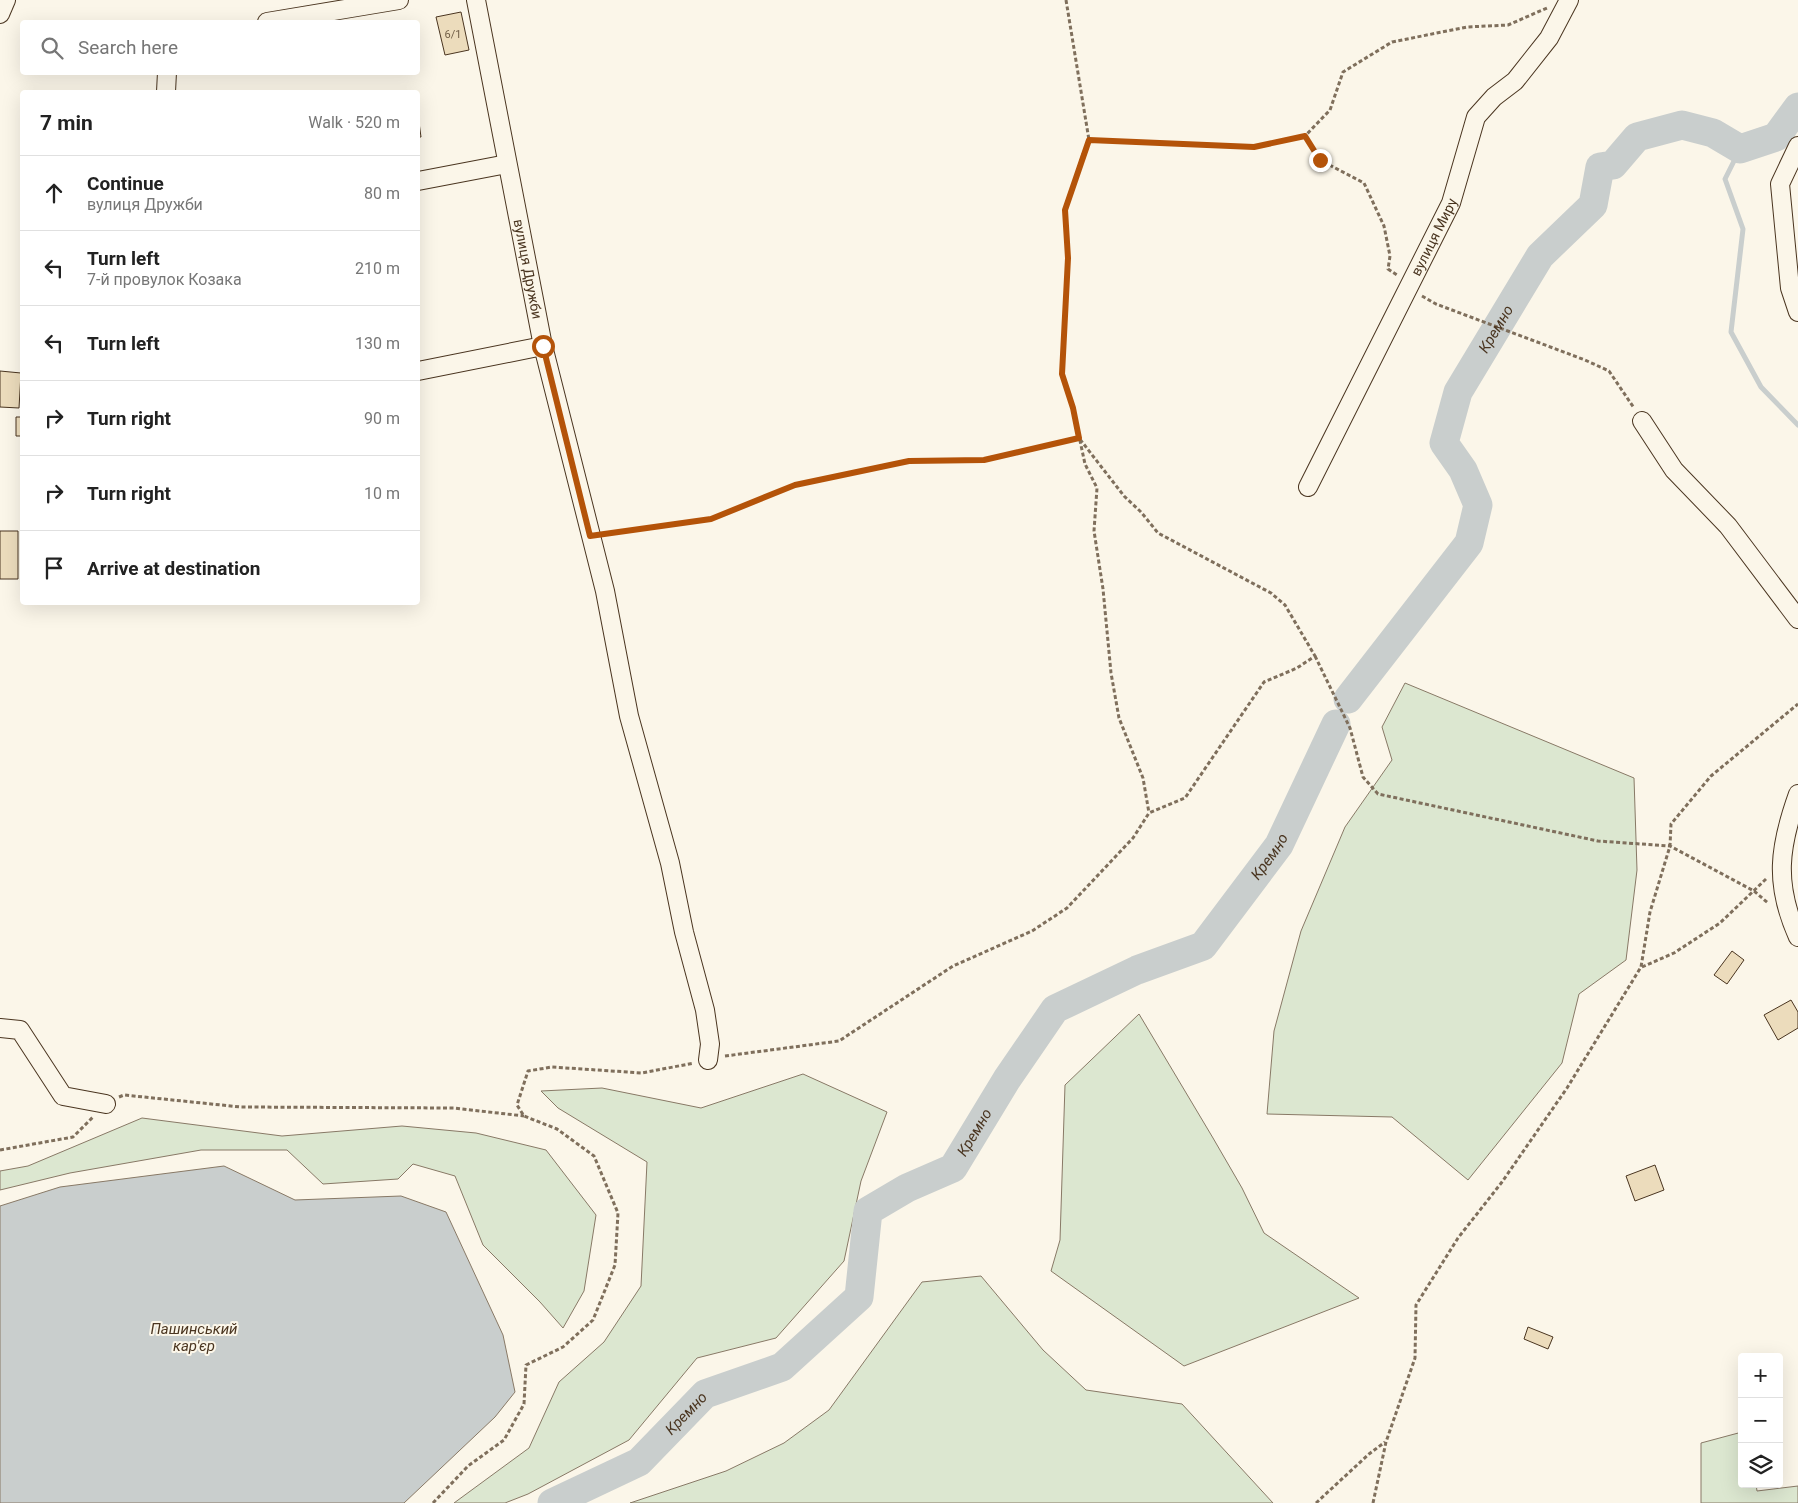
<!DOCTYPE html>
<html lang="en">
<head>
<meta charset="utf-8">
<style>
	:root { --surface:#fff; --page:#f6f6f6; --text:#222; --muted:#767676; --line:#e0e0e0 }
	body { margin:0; font-family:Roboto,sans-serif; background:var(--page); color:var(--text) }
	.controls { position:absolute; right:15px; bottom:15px; display:grid; overflow:hidden; border-radius:5px; box-shadow:0 5px 20px #0002 }
	.controls button { width:45px; height:45px; display:grid; place-items:center; padding:0; border:0; border-bottom:1px solid var(--line); background:var(--surface); color:var(--text); font:25px sans-serif }
	.stop { position:absolute; width:15px; height:15px; margin:-11px; border:4px solid #b45309; border-radius:50%; background:#fff }
	.stop.end { background:#b45309; border-color:#fff; box-shadow:0 1px 5px #0008 }
	.list { margin:0; padding:0; list-style:none }
	h2 { display:flex; justify-content:space-between; align-items:center; height:65px; margin:0; padding:0 20px; font-size:21px }
	h2 small { font-size:16px; font-weight:400; color:var(--muted) }
	.list li { display:grid; grid-template-columns:32px 1fr auto; gap:15px; align-items:center; box-sizing:border-box; height:75px; padding:0 20px; border-top:1px solid var(--line) }
	.list b { display:block; font-size:19px; white-space:nowrap }
	.list p { margin:0; font-size:16px; white-space:nowrap; color:var(--muted) }
	.list em { font-size:16px; font-style:normal; color:var(--muted) }
	.icon { flex:none; width:28px; height:28px; fill:none; stroke:currentColor; stroke-width:2; stroke-linecap:round; stroke-linejoin:round }
	.map { position:relative; flex:none; width:1798px; height:1503px; overflow:hidden }
	.search { position:absolute; background:var(--surface); box-shadow:0 5px 20px #0002; left:20px; top:20px; width:400px; height:55px; display:flex; align-items:center; gap:12px; box-sizing:border-box; padding:0 18px; border-radius:5px; color:var(--muted); font-size:19px }
	.panel { position:absolute; background:var(--surface); box-shadow:0 5px 20px #0002; left:20px; top:90px; width:400px; height:515px; border-radius:5px }
	.map>svg:first-child { display:block }
	.green { fill:#dce7d0; stroke:#887966 }
	.water { fill:#c9cecd; stroke:#887966 }
	.lines { fill:none; stroke-linecap:round; stroke-linejoin:round }
	.stream { stroke:#c9cecd; stroke-width:5 }
	.river { stroke:#c9cecd; stroke-width:29 }
	.building { fill:#ecdcbc; stroke:#4a3520 }
	.minor-casing { stroke:#4a3520; stroke-width:20 }
	.path { stroke:#7f6f5c; stroke-width:3; stroke-dasharray:4 2.5; stroke-linecap:butt }
	.minor { stroke:#fbf6e9; stroke-width:18 }
	.route { stroke:#b45309; stroke-width:6 }
	.labels { text-anchor:middle; dominant-baseline:central; stroke-width:4; stroke-linejoin:round; paint-order:stroke }
	.number-label { font-size:11px; fill:#725f47 }
	.street-label { font-size:14px; fill:#4a3520; stroke:#fbf6e9 }
	.water-label { font-size:15px; font-style:italic; fill:#4a3520; stroke:#fbf6e9 }
</style>
</head>
<body>
<div class="map">
<svg width="1798" height="1503" viewBox="0 0 1798 1503">
	<rect width="100%" height="100%" fill="#fbf6e9"/>
	<!-- green -->
	<path class="green" d="M 1405,683 L 1634,778 L 1637,870 L 1626,960 L 1579,994 L 1562,1063 L 1468,1180 L 1392,1117 L 1267,1114 L 1274,1031 L 1301,931 L 1345,827 L 1392,760 L 1382,727 Z
		M 1139,1014 L 1213,1138 L 1242,1188 L 1264,1233 L 1359,1298 L 1184,1366 L 1051,1271 L 1060,1240 L 1065,1085 Z
		M 803,1074 L 887,1112 L 861,1181 L 844,1261 L 776,1338 L 697,1358 L 629,1440 L 528,1494 L 505,1503 L 454,1503 L 529,1448 L 559,1382 L 604,1342 L 641,1286 L 647,1162 L 558,1108 L 541,1091 L 602,1088 L 701,1108 Z
		M 142,1118 L 282,1136 L 402,1126 L 476,1133 L 546,1150 L 596,1215 L 584,1291 L 563,1328 L 540,1302 L 483,1245 L 455,1176 L 413,1164 L 398,1179 L 323,1184 L 287,1150 L 201,1150 L 70,1173 L 0,1190 L 0,1171 L 28,1166 Z
		M 981,1276 L 1043,1350 L 1086,1390 L 1182,1404 L 1273,1503 L 630,1503 L 726,1471 L 784,1443 L 829,1410 L 922,1282 Z
		M 1742,1432 L 1742,1484 L 1756,1484 L 1757,1491 L 1798,1486 L 1798,1503 L 1701,1503 L 1701,1443 Z"/>
	<!-- water -->
	<path class="water" d="M 224,1166 L 295,1200 L 401,1196 L 446,1212 L 503,1335 L 515,1392 L 495,1417 L 404,1503 L 0,1503 L 0,1206 L 60,1187 Z"/>
	<g class="lines">
		<!-- stream -->
		<path class="stream" d="M 1740,149 L 1725,179 L 1743,229 L 1731,332 L 1761,387 L 1798,425"/>
		<!-- river -->
		<g class="river">
			<path id="s1" d="M 1348,699 L 1469,543 L 1478,505 L 1463,470 L 1444,443 L 1458,392 L 1540,256 L 1593,205 L 1600,167 L 1613,165 L 1637,137 L 1682,125 L 1713,133 L 1740,149 L 1776,137 L 1798,107"/>
			<path id="s2" d="M 552,1503 L 639,1462 L 705,1394 L 782,1367 L 859,1297 L 868,1211 L 907,1188 L 953,1168 L 1007,1079 L 1055,1009 L 1137,970 L 1203,946 L 1279,845 L 1336,724"/>
		</g>
	</g>
	<!-- building -->
	<path class="building" d="M 461,12 L 469,50 L 445,55 L 436,17 Z
		M 418,115 L 421,137 L 418,137 Z
		M 0,371 L 21,373 L 19,408 L 0,407 Z
		M 16,417 L 22,417 L 22,436 L 16,436 Z
		M 0,531 L 18,531 L 18,579 L 0,579 Z
		M 1732,951 L 1744,960 L 1727,984 L 1714,975 Z
		M 1791,1000 L 1798,1012 L 1798,1028 L 1778,1040 L 1764,1015 Z
		M 1655,1165 L 1664,1190 L 1635,1201 L 1626,1176 Z
		M 1528,1327 L 1553,1337 L 1548,1349 L 1524,1339 Z"/>
	<g class="lines">
		<defs>
			<g id="minor">
				<path id="s3" d="M 476,0 L 543,346 L 605,591 L 629,716 L 670,863 L 684,932 L 705,1010 L 710,1044 L 708,1060"/>
				<path d="M 0,14 L 6,0"/>
				<path d="M 267,22 L 399,0"/>
				<path d="M 166,92 L 167,72"/>
				<path d="M 1798,146 L 1780,184 L 1790,288 L 1798,312"/>
				<path d="M 418,181 L 507,164"/>
				<path d="M 418,371 L 543,346"/>
				<path d="M 1642,421 L 1674,470 L 1728,526 L 1798,619"/>
				<path id="s4" d="M 1308,487 L 1451,203 L 1476,117 L 1494,97 L 1515,81 L 1549,38 L 1569,0"/>
				<path d="M 1798,794 C 1779,847 1774,884 1798,937"/>
				<path d="M 0,1028 L 20,1030 L 63,1096 L 106,1104"/>
			</g>
		</defs>
		<!-- minor casing -->
		<use href="#minor" class="minor-casing"/>
		<!-- path -->
		<path class="path" d="M 1066,0 L 1089,140 L 1083,154 L 1065,210 L 1068,258 L 1062,374 L 1073,408 L 1085,464 L 1097,488 L 1094,531 L 1103,589 L 1111,673 L 1119,718 L 1143,778 L 1149,813
			M 1305,136 L 1320,160 L 1364,183 L 1384,226 L 1390,256 L 1388,269 L 1397,275
			M 1089,140 L 1254,147 L 1305,136 L 1330,110 L 1343,72 L 1392,42 L 1467,27 L 1508,25 L 1547,8
			M 1422,296 L 1436,304 L 1585,360 L 1609,371 L 1634,408
			M 607,533 L 711,519 L 795,485 L 909,461 L 984,460 L 1079,438
			M 1315,656 L 1350,728 L 1363,777 L 1378,794 L 1598,841 L 1670,846 L 1754,891 L 1768,903
			M 1642,967 L 1674,953 L 1720,923 L 1766,879
			M 725,1056 L 839,1041 L 953,966 L 1032,931 L 1067,908 L 1133,838 L 1149,813 L 1185,798 L 1264,682 L 1297,668 L 1315,656 L 1285,605 L 1271,593 L 1158,533 L 1141,512 L 1124,496 L 1079,438
			M 119,1097 L 124,1095 L 241,1107 L 454,1108 L 524,1116
			M 0,1150 L 73,1137 L 93,1117
			M 433,1503 L 468,1466 L 504,1440 L 524,1404 L 526,1365 L 563,1347 L 593,1320 L 615,1265 L 618,1213 L 594,1156 L 557,1129 L 524,1116 L 517,1105 L 528,1071 L 552,1067 L 642,1073 L 694,1063
			M 1316,1503 L 1369,1454 L 1385,1442
			M 1373,1503 L 1386,1442 L 1415,1358 L 1416,1305 L 1458,1238 L 1502,1182 L 1567,1088 L 1641,967 L 1650,912 L 1670,846 L 1671,824 L 1711,776 L 1798,704"/>
		<!-- minor -->
		<use href="#minor" class="minor"/>
	</g>
	<g class="lines">
		<!-- route -->
		<path class="route" d="M 543,346 L 590,536 L 711,519 L 795,485 L 909,461 L 984,460 L 1079,438 L 1073,408 L 1062,374 L 1068,258 L 1065,210 L 1089,140 L 1254,147 L 1305,136 L 1320,160"/>
	</g>
	<g class="labels">
		<!-- number labels -->
		<g class="number-label">
			<text x="453" y="34">6/1</text>
		</g>
		<!-- street labels -->
		<g class="street-label">
			<text stroke="none"><textPath href="#s4" startOffset="280">вулиця Миру</textPath></text>
			<text stroke="none"><textPath href="#s3" startOffset="274">вулиця Дружби</textPath></text>
		</g>
		<!-- water labels -->
		<g class="water-label">
			<text stroke="none"><textPath href="#s1" startOffset="434">Кремно</textPath></text>
			<text stroke="none"><textPath href="#s2" startOffset="1020">Кремно</textPath></text>
			<text stroke="none"><textPath href="#s2" startOffset="600">Кремно</textPath></text>
			<text x="194" y="1329">Пашинський<tspan x="194" dy="17">кар'єр</tspan></text>
			<text stroke="none"><textPath href="#s2" startOffset="164">Кремно</textPath></text>
		</g>
	</g>
</svg>
<div class="controls">
<button>+</button>
<button>−</button>
<button><svg class="icon" aria-label="layers" viewBox="0 0 24 24"><path d="M12 4l9 5-9 5-9-5zM3 14l9 5 9-5"/></svg></button>
</div>
<div class="stop" style="left:543px;top:346px"></div>
<div class="stop end" style="left:1320px;top:160px"></div>
<div class="search"><svg class="icon" aria-label="search" viewBox="0 0 24 24"><circle cx="10" cy="10" r="6"/><path d="M15 15l6 6"/></svg>Search here</div>
<section class="panel">
<h2>7 min<small>Walk · 520 m</small></h2>
<ul class="list">
<li><svg class="icon" aria-label="ahead" viewBox="0 0 24 24"><path d="M12 20V5M6 11l6-6 6 6"/></svg><div><b>Continue</b><p>вулиця Дружби</p></div><em>80 m</em></li>
<li><svg class="icon" aria-label="left" viewBox="0 0 24 24"><path d="M17 20v-9H6M10 6l-5 5 5 5"/></svg><div><b>Turn left</b><p>7-й провулок Козака</p></div><em>210 m</em></li>
<li><svg class="icon" aria-label="left" viewBox="0 0 24 24"><path d="M17 20v-9H6M10 6l-5 5 5 5"/></svg><div><b>Turn left</b></div><em>130 m</em></li>
<li><svg class="icon" aria-label="right" viewBox="0 0 24 24"><path d="M7 20v-9h11M14 6l5 5-5 5"/></svg><div><b>Turn right</b></div><em>90 m</em></li>
<li><svg class="icon" aria-label="right" viewBox="0 0 24 24"><path d="M7 20v-9h11M14 6l5 5-5 5"/></svg><div><b>Turn right</b></div><em>10 m</em></li>
<li><svg class="icon" aria-label="arrive" viewBox="0 0 24 24"><path d="M6 21V4h12l-3 4 3 4H6"/></svg><div><b>Arrive at destination</b></div></li>
</ul>
</section>
</div>
</body>
</html>
